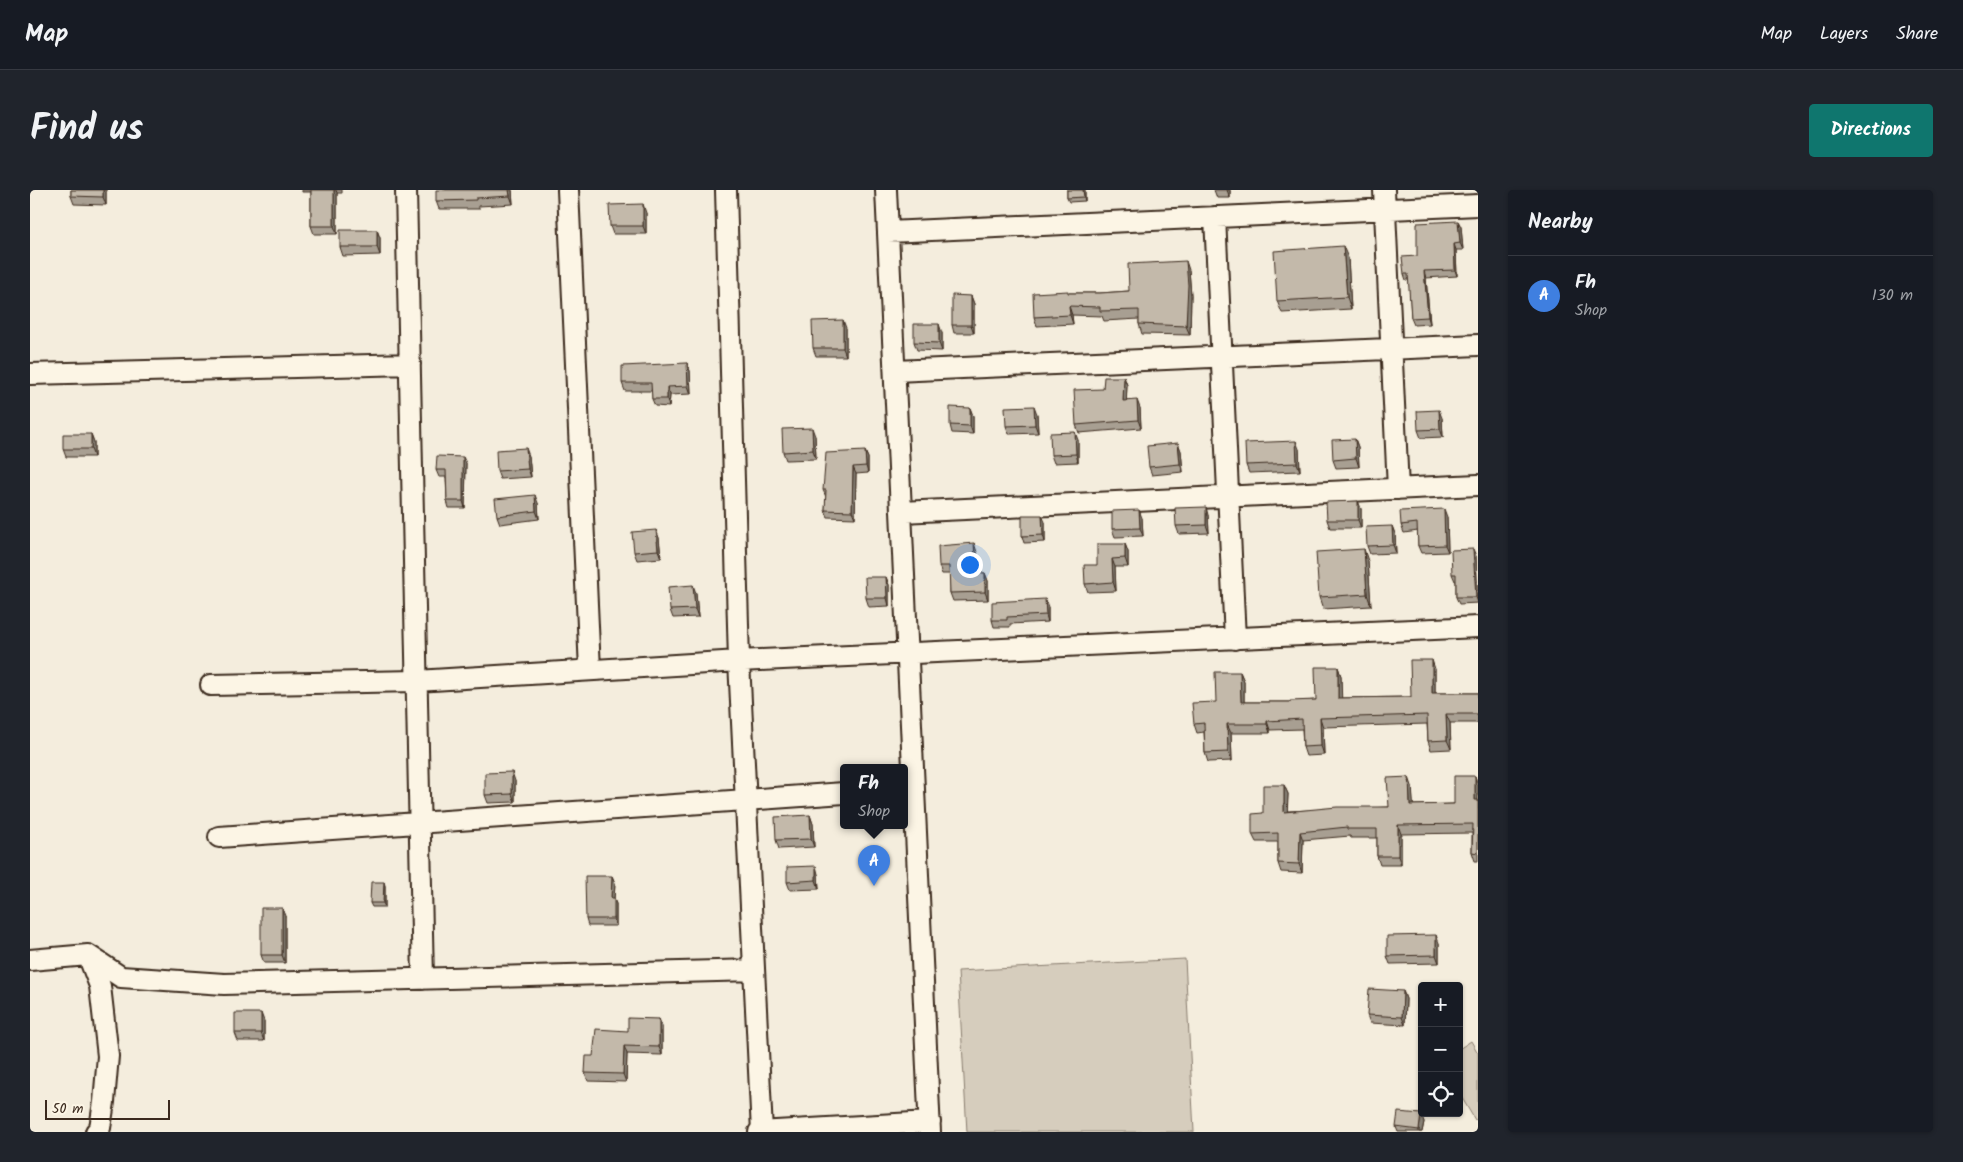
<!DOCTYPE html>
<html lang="en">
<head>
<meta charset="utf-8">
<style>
	:root { --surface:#171b24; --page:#20242c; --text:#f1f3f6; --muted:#9ea1a6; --line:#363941; --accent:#0f766e }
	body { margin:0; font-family:Kalam,sans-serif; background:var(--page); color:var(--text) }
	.controls { position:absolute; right:15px; bottom:15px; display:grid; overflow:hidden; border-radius:5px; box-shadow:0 1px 4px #0004 }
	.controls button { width:45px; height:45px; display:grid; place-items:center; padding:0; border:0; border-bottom:1px solid var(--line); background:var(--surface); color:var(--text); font:25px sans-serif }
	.scale { position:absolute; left:15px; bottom:12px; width:125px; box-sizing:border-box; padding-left:5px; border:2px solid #3b2a1e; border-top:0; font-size:14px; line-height:18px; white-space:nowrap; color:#3b2a1e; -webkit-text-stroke:4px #fcf5e5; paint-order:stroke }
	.you { position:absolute; left:939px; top:374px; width:18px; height:18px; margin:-12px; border:4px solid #fff; border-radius:50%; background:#1a73e8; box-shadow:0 0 0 8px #1a73e833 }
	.badge { display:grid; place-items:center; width:32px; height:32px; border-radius:50%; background:var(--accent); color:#fff; font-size:16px; font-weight:700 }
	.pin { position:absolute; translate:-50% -41px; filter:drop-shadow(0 1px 2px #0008) }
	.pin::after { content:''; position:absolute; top:26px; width:18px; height:15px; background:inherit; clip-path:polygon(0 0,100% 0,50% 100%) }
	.popup { position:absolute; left:810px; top:574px; width:68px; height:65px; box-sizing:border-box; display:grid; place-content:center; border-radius:5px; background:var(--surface); filter:drop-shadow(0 1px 4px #0005); font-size:16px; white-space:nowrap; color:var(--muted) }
	.popup b { font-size:19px; color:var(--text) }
	.popup::after { content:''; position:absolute; left:50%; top:100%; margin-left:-10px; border:10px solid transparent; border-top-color:var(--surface) }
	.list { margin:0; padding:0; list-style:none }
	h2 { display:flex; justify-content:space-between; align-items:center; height:65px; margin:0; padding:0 20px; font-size:21px }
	h2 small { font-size:16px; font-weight:400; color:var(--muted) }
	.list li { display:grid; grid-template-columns:32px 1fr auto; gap:15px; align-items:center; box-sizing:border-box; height:80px; padding:0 20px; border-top:1px solid var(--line) }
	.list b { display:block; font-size:19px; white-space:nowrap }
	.list p { margin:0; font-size:16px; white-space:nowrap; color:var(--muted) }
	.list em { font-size:16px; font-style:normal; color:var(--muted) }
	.icon { flex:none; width:28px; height:28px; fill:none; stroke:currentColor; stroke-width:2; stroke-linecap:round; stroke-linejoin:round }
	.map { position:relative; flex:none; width:1448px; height:942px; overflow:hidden; border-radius:5px }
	header { display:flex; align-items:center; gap:30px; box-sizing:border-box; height:70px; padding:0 25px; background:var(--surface); border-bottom:1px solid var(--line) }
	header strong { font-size:24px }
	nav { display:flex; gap:28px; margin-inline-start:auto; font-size:18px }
	.intro { display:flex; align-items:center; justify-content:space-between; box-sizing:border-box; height:120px; padding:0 30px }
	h1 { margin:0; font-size:35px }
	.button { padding:12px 22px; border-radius:5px; background:var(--accent); color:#fff; font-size:18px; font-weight:700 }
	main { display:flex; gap:30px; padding:0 30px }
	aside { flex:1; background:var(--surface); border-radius:5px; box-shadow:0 1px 4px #0004 }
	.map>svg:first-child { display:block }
	.green { fill:#d6cdbd; stroke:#887c6e }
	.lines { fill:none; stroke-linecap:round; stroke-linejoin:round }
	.minor-casing { stroke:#3b2a1e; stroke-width:24 }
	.minor { stroke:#fcf5e5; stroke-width:20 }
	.wall { fill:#a89f92; stroke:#3b2a1e }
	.shaded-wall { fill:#888277; stroke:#3b2a1e }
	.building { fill:#c3b9aa; stroke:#3b2a1e }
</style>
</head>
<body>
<header>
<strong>Map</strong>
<nav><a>Map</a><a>Layers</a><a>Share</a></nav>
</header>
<div class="intro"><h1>Find us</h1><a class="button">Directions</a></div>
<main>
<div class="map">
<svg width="1448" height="942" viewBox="0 0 1448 942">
	<rect width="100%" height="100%" fill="#f4eddd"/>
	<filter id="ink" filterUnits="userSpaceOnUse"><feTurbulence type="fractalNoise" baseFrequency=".02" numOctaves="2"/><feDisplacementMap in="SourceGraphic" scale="10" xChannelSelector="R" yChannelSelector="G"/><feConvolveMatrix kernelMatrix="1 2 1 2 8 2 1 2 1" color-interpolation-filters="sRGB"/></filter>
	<g filter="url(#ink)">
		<!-- green -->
		<path class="green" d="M 1155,769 L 1164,942 L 937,942 L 928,781 Z
			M 1441,851 L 1448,863 L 1448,928 L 1445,930 L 1429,903 L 1429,859 Z"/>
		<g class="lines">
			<defs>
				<path id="minor" d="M 376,0 L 393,789
					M 538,0 L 560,480
					M 696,0 L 709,471 L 732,942
					M 856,0 L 900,942
					M 1354,0 L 1368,299
					M 1185,27 L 1205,449
					M 858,42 L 1448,15
					M 865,181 L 1448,155
					M 0,184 L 380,174
					M 871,322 L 1448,295
					M 181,495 L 387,491 L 709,471 L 1448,437
					M 189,647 L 814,603
					M 58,765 L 70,796 L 78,866 L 74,912 L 70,938 L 66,942
					M 0,770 L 58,765 L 91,787 L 194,794 L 724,780
					M 729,942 L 900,932"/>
			</defs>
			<!-- minor casing -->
			<use href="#minor" class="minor-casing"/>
			<!-- minor -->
			<use href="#minor" class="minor"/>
		</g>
		<!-- wall -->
		<path class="wall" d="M 41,0 L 76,0 L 76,15 L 44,14 L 41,6 Z
			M 272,0 L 312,0 L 312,3 L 307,3 L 307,44 L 284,44 L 281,36 L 281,2 L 272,2 Z
			M 482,0 L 483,14 L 449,16 L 449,19 L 409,19 L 406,11 Z
			M 1037,0 L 1055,0 L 1055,11 L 1039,12 L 1037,8 Z
			M 1184,0 L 1200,0 L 1200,8 L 1187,8 Z
			M 616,23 L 616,44 L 583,44 L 580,36 Z
			M 1428,31 L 1431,37 L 1433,60 L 1426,60 L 1427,86 L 1396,88 L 1400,134 L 1384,135 L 1381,128 L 1379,90 L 1376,90 L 1374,84 L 1387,66 Z
			M 347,40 L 350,48 L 350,65 L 313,66 L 310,57 Z
			M 1318,68 L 1321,119 L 1252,123 L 1247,111 Z
			M 1159,80 L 1161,105 L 1160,145 L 1112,144 L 1109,134 L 1109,129 L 1074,131 L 1072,126 L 1042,125 L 1043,134 L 1007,136 L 1004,127 L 1039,103 L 1070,103 L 1099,101 Z
			M 941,106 L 944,114 L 944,143 L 924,143 L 922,135 Z
			M 816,138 L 816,166 L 786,166 L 783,158 Z
			M 912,143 L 912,161 L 887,160 L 884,152 Z
			M 657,173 L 660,181 L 661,204 L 640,205 L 639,217 L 625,216 L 622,209 L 622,201 L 595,201 L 592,193 Z
			M 1094,187 L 1097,195 L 1096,211 L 1110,218 L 1111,238 L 1049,243 L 1046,235 L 1073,199 Z
			M 940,218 L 943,226 L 943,244 L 922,243 L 920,235 Z
			M 1007,224 L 1008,243 L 979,244 L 976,236 Z
			M 1412,228 L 1413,247 L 1391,248 L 1388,240 Z
			M 61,244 L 64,252 L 64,267 L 36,267 L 33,259 Z
			M 785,246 L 786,269 L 756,270 L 753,262 Z
			M 1325,249 L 1328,257 L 1329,277 L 1306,278 L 1303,270 Z
			M 1048,250 L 1048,272 L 1024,273 L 1021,265 Z
			M 1148,253 L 1151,261 L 1153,282 L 1122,285 L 1119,277 Z
			M 1269,259 L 1270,281 L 1219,283 L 1216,275 Z
			M 835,261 L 838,268 L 838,283 L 826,284 L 825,328 L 798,327 L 795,320 L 796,307 L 793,300 Z
			M 499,266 L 501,287 L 470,289 L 467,281 Z
			M 436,273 L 435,318 L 419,318 L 417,311 L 416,287 L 409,287 L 406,280 Z
			M 1328,311 L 1331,319 L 1331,338 L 1300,338 L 1297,330 Z
			M 508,313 L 509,329 L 470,334 L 467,326 Z
			M 1178,325 L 1179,343 L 1149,344 L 1146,336 Z
			M 1417,327 L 1418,362 L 1391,363 L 1388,356 L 1388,341 L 1374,343 L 1371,335 Z
			M 1112,328 L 1113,346 L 1085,347 L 1082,339 Z
			M 1015,332 L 1015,352 L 994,353 L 992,346 Z
			M 1362,336 L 1365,344 L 1366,363 L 1340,364 L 1337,356 Z
			M 626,340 L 629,348 L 631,368 L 607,370 L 604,362 Z
			M 1095,354 L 1098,362 L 1098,377 L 1085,377 L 1086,401 L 1058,402 L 1055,394 L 1067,375 Z
			M 947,362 L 949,383 L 955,383 L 958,391 L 958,410 L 923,411 L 920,403 L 920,384 L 912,384 L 909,376 Z
			M 1446,366 L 1448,413 L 1429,414 L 1426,407 L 1426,391 L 1425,391 L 1422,384 Z
			M 1338,371 L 1341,416 L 1293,419 L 1289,407 Z
			M 856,387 L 859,395 L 859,416 L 839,417 L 836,408 Z
			M 666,403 L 668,427 L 643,428 L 640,420 Z
			M 1018,417 L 1018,432 L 980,434 L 980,437 L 964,437 L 962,430 Z
			M 1308,477 L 1311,486 L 1311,508 L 1381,507 L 1405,479 L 1405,503 L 1448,503 L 1448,533 L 1420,533 L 1421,559 L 1401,560 L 1398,551 L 1397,534 L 1293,537 L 1294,565 L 1276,566 L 1273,557 L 1272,539 L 1240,540 L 1240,543 L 1201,543 L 1202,571 L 1178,572 L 1175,563 L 1174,542 L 1167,543 L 1164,534 L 1186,512 L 1210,482 L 1214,491 L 1214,512 L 1260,512 L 1286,510 Z
			M 1445,586 L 1448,595 L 1448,671 L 1445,671 L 1442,662 L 1442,643 L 1371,644 L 1371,675 L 1350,675 L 1347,666 L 1347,648 L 1321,648 L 1320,646 L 1273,650 L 1272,683 L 1251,682 L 1248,673 L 1248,652 L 1226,652 L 1222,644 L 1233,623 L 1254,595 L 1258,604 L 1257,621 L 1359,617 L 1382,596 L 1383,615 L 1424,614 Z
			M 485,591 L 485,612 L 458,613 L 455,605 Z
			M 780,625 L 783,634 L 784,657 L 749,659 L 746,650 Z
			M 788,684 L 789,699 L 760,700 L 757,692 Z
			M 582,686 L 585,693 L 584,709 L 586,714 L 586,736 L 558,736 L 556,729 Z
			M 354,692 L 355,696 L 355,717 L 342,717 L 340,713 Z
			M 255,726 L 255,773 L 234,773 L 231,765 Z
			M 1409,753 L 1409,773 L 1360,774 L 1357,766 Z
			M 1373,801 L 1376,809 L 1375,835 L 1340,833 L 1337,825 Z
			M 629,829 L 632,837 L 632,865 L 597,864 L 596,892 L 558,891 L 555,883 L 563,866 L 598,841 Z
			M 234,831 L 234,851 L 208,851 L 205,843 Z
			M 1391,924 L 1394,932 L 1392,942 L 1368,942 L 1366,937 Z"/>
		<!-- shaded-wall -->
		<path class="shaded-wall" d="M 73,0 L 76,0 L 76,15 L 73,7 Z
			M 304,0 L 306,0 L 307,3 L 307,44 L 304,36 Z
			M 479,0 L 482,0 L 483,14 L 480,6 Z
			M 1053,0 L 1055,0 L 1055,11 L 1054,7 Z
			M 1197,0 L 1200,0 L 1200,8 Z
			M 613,14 L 616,23 L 616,44 L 613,36 Z
			M 1428,31 L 1431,37 L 1433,60 L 1430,53 Z
			M 347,40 L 350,48 L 350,65 L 347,57 Z
			M 1424,54 L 1426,60 L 1427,86 L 1425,80 Z
			M 1313,56 L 1318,68 L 1321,119 L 1317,107 Z
			M 1156,71 L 1159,80 L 1161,105 L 1160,145 L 1156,136 Z
			M 1394,81 L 1396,88 L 1400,134 L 1398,127 Z
			M 941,106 L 944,114 L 944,143 L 941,135 Z
			M 1039,116 L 1042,125 L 1043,134 L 1040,125 Z
			M 813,130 L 816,138 L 816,166 L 813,158 Z
			M 909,134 L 912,143 L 912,161 L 909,153 Z
			M 657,173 L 660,181 L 661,204 L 658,196 Z
			M 1094,187 L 1097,195 L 1096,219 L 1093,211 Z
			M 637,197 L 640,205 L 639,217 L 637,209 Z
			M 1107,210 L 1110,218 L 1111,238 L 1108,230 Z
			M 1004,216 L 1007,224 L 1008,243 L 1005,235 Z
			M 940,218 L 943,226 L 943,244 L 940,236 Z
			M 1409,220 L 1412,228 L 1413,247 L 1410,239 Z
			M 782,238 L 785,246 L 786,269 L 783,260 Z
			M 1045,242 L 1048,250 L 1048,272 L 1046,264 Z
			M 61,244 L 64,252 L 64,267 L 61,259 Z
			M 1325,249 L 1328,257 L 1329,277 L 1326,268 Z
			M 1266,251 L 1269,259 L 1270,281 L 1267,273 Z
			M 1148,253 L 1151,261 L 1153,282 L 1150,274 Z
			M 496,258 L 499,266 L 501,287 L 498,279 Z
			M 835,261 L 838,268 L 838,283 L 836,276 Z
			M 433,267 L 436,273 L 435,318 L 433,311 Z
			M 823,277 L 826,284 L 825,328 L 822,321 Z
			M 505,305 L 508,313 L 509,329 L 506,321 Z
			M 1328,311 L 1331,319 L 1331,338 L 1328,330 Z
			M 1176,317 L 1178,325 L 1179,343 L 1176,335 Z
			M 1414,319 L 1417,327 L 1418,362 L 1415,355 Z
			M 1109,320 L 1112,328 L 1113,346 L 1110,338 Z
			M 1012,325 L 1015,332 L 1015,352 L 1013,345 Z
			M 1362,336 L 1365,344 L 1366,363 L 1363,355 Z
			M 626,340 L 629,348 L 631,368 L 628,360 Z
			M 944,353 L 947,362 L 949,391 L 946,383 Z
			M 1095,354 L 1098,362 L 1098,377 L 1095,368 Z
			M 1334,359 L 1338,371 L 1341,416 L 1337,404 Z
			M 1443,359 L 1446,366 L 1448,413 L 1446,407 Z
			M 1082,369 L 1085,377 L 1086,401 L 1083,392 Z
			M 955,383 L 958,391 L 958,410 L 955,402 Z
			M 856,387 L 859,395 L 859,416 L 857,408 Z
			M 663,395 L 666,403 L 668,427 L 665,419 Z
			M 1015,409 L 1018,417 L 1018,432 L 1016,425 Z
			M 1402,470 L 1405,479 L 1405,512 L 1402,503 Z
			M 1308,477 L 1311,486 L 1312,517 L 1308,508 Z
			M 1210,482 L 1214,491 L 1214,521 L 1211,512 Z
			M 1416,524 L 1420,533 L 1421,559 L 1417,550 Z
			M 1290,528 L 1293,537 L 1294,565 L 1291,556 Z
			M 1237,531 L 1240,540 L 1240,543 L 1237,534 Z
			M 1197,534 L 1201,543 L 1202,571 L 1198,562 Z
			M 482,582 L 485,591 L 485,612 L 482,604 Z
			M 1445,586 L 1448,595 L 1448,619 L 1445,610 Z
			M 1379,587 L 1382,596 L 1384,624 L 1380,615 Z
			M 1254,595 L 1258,604 L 1257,631 L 1254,622 Z
			M 780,625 L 783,634 L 784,657 L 781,649 Z
			M 1368,635 L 1371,644 L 1371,675 L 1368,666 Z
			M 1270,642 L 1273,650 L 1272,683 L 1269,674 Z
			M 786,676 L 788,684 L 789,699 L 786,690 Z
			M 582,686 L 585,693 L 584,709 L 586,714 L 586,736 L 584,729 L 581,708 Z
			M 354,692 L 355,696 L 355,717 L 353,713 Z
			M 252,718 L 255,726 L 255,773 L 252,765 Z
			M 1406,745 L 1409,753 L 1409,773 L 1406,765 Z
			M 1373,801 L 1376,809 L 1375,835 L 1372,827 Z
			M 231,823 L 234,831 L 234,851 L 231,843 Z
			M 629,829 L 632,837 L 632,865 L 629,857 Z
			M 594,856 L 597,864 L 596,892 L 593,884 Z
			M 1391,924 L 1394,932 L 1392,942 L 1389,942 L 1389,940 Z"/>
		<!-- building -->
		<path class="building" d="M 41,0 L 73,0 L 73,7 L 41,6 Z
			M 281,0 L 304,0 L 304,36 L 281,36 Z
			M 406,0 L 479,0 L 480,6 L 446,8 L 446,10 L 406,11 Z
			M 1037,0 L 1053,0 L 1054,7 L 1037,8 Z
			M 613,14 L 613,36 L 580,36 L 579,15 Z
			M 1428,31 L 1430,53 L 1424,54 L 1425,80 L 1394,81 L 1398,127 L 1381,128 L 1378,84 L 1374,84 L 1372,67 L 1387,66 L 1387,33 Z
			M 310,40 L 347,40 L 347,57 L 310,57 Z
			M 1313,56 L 1317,107 L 1247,111 L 1244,61 Z
			M 1156,71 L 1158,95 L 1156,136 L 1109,134 L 1109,120 L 1070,121 L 1070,117 L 1039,116 L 1040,125 L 1004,127 L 1003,103 L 1038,101 L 1038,103 L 1070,103 L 1099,101 L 1098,74 Z
			M 922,105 L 941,106 L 941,135 L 922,135 Z
			M 813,130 L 813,158 L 783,158 L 782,131 Z
			M 884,134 L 909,134 L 909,153 L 884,152 Z
			M 657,173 L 658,196 L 637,197 L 637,209 L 622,209 L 621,193 L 592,193 L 592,176 Z
			M 1074,187 L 1094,187 L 1093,211 L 1107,210 L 1108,230 L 1046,235 L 1044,200 L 1073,199 Z
			M 1004,216 L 1005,235 L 976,236 L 975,217 Z
			M 920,217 L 940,218 L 940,236 L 920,235 Z
			M 1409,220 L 1410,239 L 1388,240 L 1387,221 Z
			M 782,238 L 783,260 L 753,262 L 752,239 Z
			M 1045,242 L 1046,264 L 1021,265 L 1020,243 Z
			M 33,244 L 61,244 L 61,259 L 33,259 Z
			M 1325,249 L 1326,268 L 1303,270 L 1302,250 Z
			M 1266,251 L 1267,273 L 1216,275 L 1215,253 Z
			M 1148,253 L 1150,274 L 1119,277 L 1117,256 Z
			M 496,258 L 498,279 L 467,281 L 466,260 Z
			M 835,261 L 836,276 L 823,277 L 822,321 L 795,320 L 796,300 L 793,300 L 796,263 Z
			M 407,266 L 433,267 L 433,311 L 417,311 L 416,280 L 406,280 Z
			M 505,305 L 506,321 L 467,326 L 465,309 Z
			M 1328,311 L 1328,330 L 1297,330 L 1296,312 Z
			M 1176,317 L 1176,335 L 1146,336 L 1145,318 Z
			M 1414,319 L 1415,355 L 1388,356 L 1387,333 L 1371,335 L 1370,321 Z
			M 1109,320 L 1110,338 L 1082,339 L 1082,321 Z
			M 992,325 L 1012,325 L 1013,345 L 992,346 Z
			M 1362,336 L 1363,355 L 1337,356 L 1336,337 Z
			M 626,340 L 628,360 L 604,362 L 602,342 Z
			M 944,353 L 946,383 L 955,383 L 955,402 L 920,403 L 919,376 L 909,376 L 908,356 Z
			M 1067,354 L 1095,354 L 1095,368 L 1082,369 L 1083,392 L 1055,394 L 1054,375 L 1067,375 Z
			M 1334,359 L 1337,404 L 1289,407 L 1286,362 Z
			M 1443,359 L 1446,407 L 1426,407 L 1426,384 L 1422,384 L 1421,360 Z
			M 835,387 L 856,387 L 857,408 L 836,408 Z
			M 663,395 L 665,419 L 640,420 L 638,397 Z
			M 1015,409 L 1016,425 L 977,427 L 977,430 L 962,430 L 962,412 Z
			M 1380,470 L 1402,470 L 1402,503 L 1448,503 L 1448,524 L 1416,524 L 1417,550 L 1398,551 L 1397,525 L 1290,528 L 1291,556 L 1273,557 L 1272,529 L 1237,531 L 1237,534 L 1197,534 L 1198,562 L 1175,563 L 1174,533 L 1164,534 L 1162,513 L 1186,512 L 1185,482 L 1210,482 L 1211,512 L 1260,512 L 1260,511 L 1286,510 L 1285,477 L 1308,477 L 1308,508 L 1381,507 Z
			M 482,582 L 482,604 L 455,605 L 455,583 Z
			M 1424,586 L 1445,586 L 1445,610 L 1448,610 L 1448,663 L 1442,662 L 1443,634 L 1368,635 L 1368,666 L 1347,666 L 1347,639 L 1317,639 L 1317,637 L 1270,642 L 1269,674 L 1248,673 L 1248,643 L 1222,644 L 1222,624 L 1233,623 L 1233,595 L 1254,595 L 1254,622 L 1307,617 L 1359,617 L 1357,588 L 1379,587 L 1380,615 L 1424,614 Z
			M 780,625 L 781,649 L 746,650 L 745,627 Z
			M 786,676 L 786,690 L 757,692 L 757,677 Z
			M 555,686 L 582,686 L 581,708 L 584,708 L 584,729 L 556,729 Z
			M 341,692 L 354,692 L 353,713 L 340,713 Z
			M 231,718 L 252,718 L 252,765 L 231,765 Z
			M 1406,745 L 1406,765 L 1357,766 L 1357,746 Z
			M 1339,799 L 1373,801 L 1372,827 L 1337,825 Z
			M 205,823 L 231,823 L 231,843 L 205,843 Z
			M 598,828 L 629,829 L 629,857 L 594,856 L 593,884 L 555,883 L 556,866 L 563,866 L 566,839 L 598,841 Z
			M 1368,922 L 1391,924 L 1389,940 L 1366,937 Z"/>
	</g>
</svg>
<div class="controls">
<button>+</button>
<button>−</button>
<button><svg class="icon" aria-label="locate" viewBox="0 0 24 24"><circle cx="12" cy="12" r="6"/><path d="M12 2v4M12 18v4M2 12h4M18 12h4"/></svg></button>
</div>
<div class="scale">50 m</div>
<div class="you"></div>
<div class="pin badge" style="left:844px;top:696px;background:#3f7fe0">A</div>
<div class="popup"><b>Fh</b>Shop</div>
</div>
<aside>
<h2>Nearby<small></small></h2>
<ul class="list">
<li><span class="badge" style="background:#3f7fe0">A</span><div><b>Fh</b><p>Shop</p></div><em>130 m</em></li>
</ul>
</aside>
</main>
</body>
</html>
